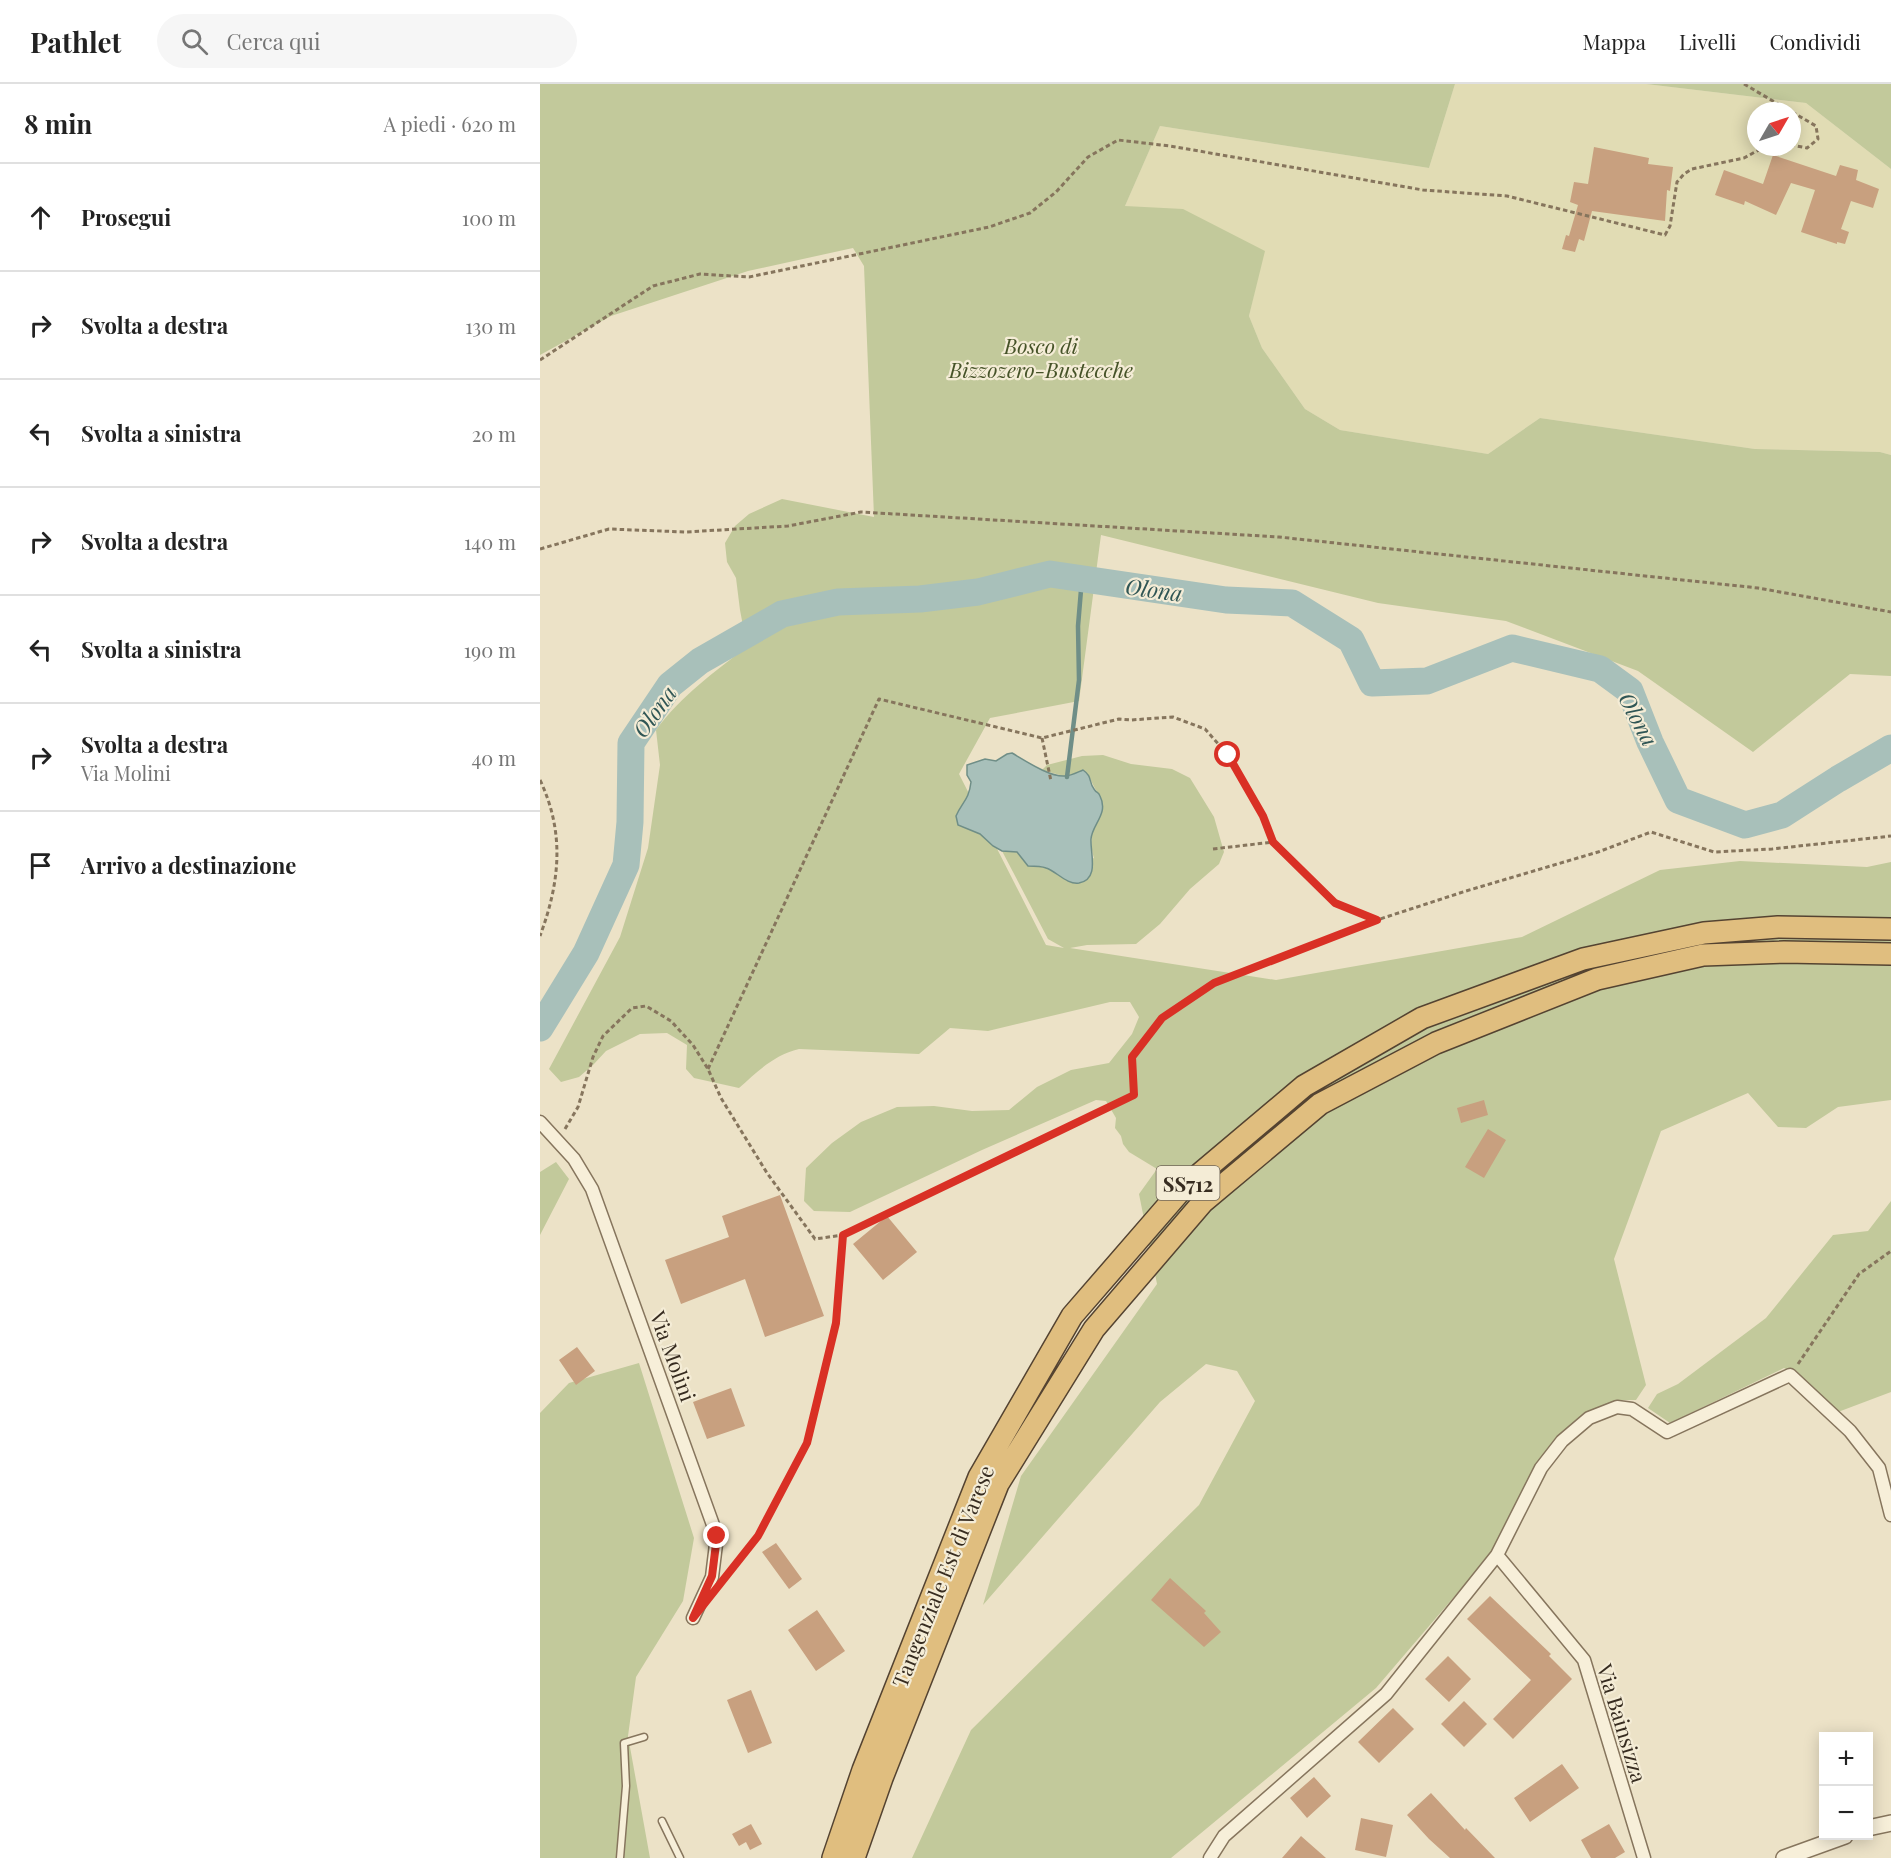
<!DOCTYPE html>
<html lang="it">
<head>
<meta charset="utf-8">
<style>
	:root { --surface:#fff; --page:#f6f6f6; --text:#222; --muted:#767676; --line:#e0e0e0 }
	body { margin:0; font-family:"Playfair Display",serif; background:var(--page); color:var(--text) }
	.controls { position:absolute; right:18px; bottom:18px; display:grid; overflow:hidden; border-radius:0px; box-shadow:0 3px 15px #0003 }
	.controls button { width:54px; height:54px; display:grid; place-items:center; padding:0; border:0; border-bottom:2px solid var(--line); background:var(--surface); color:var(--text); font:30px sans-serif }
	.compass { position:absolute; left:1207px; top:18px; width:54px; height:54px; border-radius:50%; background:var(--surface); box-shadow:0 3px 15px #0003; rotate:51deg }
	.stop { position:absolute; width:18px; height:18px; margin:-14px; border:4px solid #d93025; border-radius:50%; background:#fff }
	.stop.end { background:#d93025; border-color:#fff; box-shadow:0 2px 6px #0008 }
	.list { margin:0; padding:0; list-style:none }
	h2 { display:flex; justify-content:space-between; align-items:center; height:78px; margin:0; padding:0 24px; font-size:26px }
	h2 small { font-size:20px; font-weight:400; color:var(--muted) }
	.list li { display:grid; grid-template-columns:39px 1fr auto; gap:18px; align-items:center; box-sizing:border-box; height:108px; padding:0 24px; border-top:2px solid var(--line) }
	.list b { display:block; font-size:22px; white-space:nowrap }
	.list p { margin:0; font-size:20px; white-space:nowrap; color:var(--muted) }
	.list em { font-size:20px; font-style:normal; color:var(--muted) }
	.icon { flex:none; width:33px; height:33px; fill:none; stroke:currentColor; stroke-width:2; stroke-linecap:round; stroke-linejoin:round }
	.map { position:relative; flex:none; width:1351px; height:1774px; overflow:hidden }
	header { display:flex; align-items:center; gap:36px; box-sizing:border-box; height:84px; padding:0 30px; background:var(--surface); border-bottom:2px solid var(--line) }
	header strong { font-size:28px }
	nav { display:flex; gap:33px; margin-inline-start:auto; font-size:21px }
	.search { width:420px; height:54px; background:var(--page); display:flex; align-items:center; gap:15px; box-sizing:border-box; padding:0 21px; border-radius:33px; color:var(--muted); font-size:22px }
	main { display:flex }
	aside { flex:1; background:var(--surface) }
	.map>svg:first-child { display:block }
	.farmland { fill:#e1dcb4; fill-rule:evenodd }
	.green { fill:#c2c99b }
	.water { fill:#a8c0ba; stroke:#6f8e87; stroke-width:1.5 }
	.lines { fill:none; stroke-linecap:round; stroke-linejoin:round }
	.stream { stroke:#6f8e87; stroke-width:4.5 }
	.river { stroke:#a8c0ba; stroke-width:27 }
	.building { fill:#c8a07f }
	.service-casing { stroke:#86755d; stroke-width:9 }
	.minor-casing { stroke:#86755d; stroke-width:15 }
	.tertiary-casing { stroke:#86755d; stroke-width:18 }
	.trunk-casing { stroke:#544331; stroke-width:24 }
	.path { stroke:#86755d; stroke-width:3; stroke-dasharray:4.5 3; stroke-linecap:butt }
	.service { stroke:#f7efd9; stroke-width:6 }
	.minor { stroke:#f7efd9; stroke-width:12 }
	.tertiary { stroke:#f7efd9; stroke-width:15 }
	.trunk { stroke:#e0be7f; stroke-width:21 }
	.route { stroke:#d93025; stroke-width:8 }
	.labels { text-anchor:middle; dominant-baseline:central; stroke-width:4.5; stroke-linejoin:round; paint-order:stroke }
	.shield { fill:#f4ecd6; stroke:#706657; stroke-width:1.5 }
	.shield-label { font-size:20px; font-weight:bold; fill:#372c20 }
	.park-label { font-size:21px; font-style:italic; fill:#465328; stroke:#f4ecd6 }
	.street-label { font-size:21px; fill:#372c20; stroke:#f4ecd6 }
	.water-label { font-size:22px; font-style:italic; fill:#305655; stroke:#f4ecd6 }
</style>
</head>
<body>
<header>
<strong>Pathlet</strong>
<div class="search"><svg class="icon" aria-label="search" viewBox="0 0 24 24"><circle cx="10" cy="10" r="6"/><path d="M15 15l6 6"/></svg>Cerca qui</div>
<nav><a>Mappa</a><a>Livelli</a><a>Condividi</a></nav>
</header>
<main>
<aside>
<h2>8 min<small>A piedi · 620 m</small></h2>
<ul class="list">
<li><svg class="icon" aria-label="ahead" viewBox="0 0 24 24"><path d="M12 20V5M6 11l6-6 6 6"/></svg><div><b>Prosegui</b></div><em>100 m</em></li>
<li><svg class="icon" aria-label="right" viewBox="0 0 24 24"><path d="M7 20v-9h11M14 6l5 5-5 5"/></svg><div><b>Svolta a destra</b></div><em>130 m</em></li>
<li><svg class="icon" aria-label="left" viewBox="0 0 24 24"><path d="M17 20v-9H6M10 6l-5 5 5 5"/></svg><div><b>Svolta a sinistra</b></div><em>20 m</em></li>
<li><svg class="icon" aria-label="right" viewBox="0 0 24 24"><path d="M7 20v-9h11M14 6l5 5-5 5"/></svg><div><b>Svolta a destra</b></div><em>140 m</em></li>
<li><svg class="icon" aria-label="left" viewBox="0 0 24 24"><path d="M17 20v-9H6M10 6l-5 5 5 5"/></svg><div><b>Svolta a sinistra</b></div><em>190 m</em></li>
<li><svg class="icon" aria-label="right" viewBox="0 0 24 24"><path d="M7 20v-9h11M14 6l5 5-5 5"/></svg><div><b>Svolta a destra</b><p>Via Molini</p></div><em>40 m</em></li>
<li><svg class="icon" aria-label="arrive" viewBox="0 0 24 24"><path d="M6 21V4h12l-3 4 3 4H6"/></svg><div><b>Arrivo a destinazione</b></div></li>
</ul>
</aside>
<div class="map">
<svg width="1351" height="1774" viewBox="0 0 1351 1774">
	<rect width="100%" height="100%" fill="#ece2c7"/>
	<!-- farmland -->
	<path class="farmland" d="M 915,0 L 1106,0 L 1266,19 L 1351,85 L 1351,371 L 1340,368 L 1215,365 L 1000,334 L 948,370 L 800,346 L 765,325 L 722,264 L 709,232 L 724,167 L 585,122 L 620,42 L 889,84 ZM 1216,27 L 1252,27 L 1252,63 L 1216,63 Z"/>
	<!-- green -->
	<path class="green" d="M 0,0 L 915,0 L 889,84 L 620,42 L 585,122 L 643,125 L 725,167 L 709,232 L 722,264 L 765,325 L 800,346 L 948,370 L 1000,334 L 1215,365 L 1340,368 L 1351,371 L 1351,592 L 1310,590 L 1213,668 L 1098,587 L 966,537 L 838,519 L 561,451 L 539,617 L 450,634 L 419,690 L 506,861 L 524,864 L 508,855 L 462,767 L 477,768 L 488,781 L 504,783 L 517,789 L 554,774 C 547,754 556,731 560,711 C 552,703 552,693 543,686 L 527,693 L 502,686 L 507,681 L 542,672 L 563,671 L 591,680 L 632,685 L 650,694 L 674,733 L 684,768 L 679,780 L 650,805 L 620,840 L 596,860 L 547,861 L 530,864 L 736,896 L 982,853 L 1120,786 L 1200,777 L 1327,783 L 1351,778 L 1351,1016 L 1298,1023 L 1266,1044 L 1238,1043 L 1208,1009 L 1121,1047 L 1074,1175 L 1106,1301 L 1096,1316 L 1079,1316 L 1048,1330 L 996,1382 L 949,1472 L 836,1604 L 631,1774 L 372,1774 L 431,1646 L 659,1421 L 715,1317 L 697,1287 L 666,1280 L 620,1318 L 443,1521 L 481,1392 L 617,1200 L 599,1110 L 617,1085 L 589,1068 L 583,1060 L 581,1052 L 575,1044 L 576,1034 L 566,1017 L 556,1016 L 442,1066 L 310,1128 L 274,1127 L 264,1117 L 266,1084 L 292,1059 L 321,1038 L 357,1023 L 394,1022 L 432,1027 L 469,1026 L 497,1003 L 531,986 L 569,979 L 592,950 L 599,933 L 590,918 L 570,918 L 448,947 L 410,944 L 379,970 L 259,965 C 234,971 218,987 199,1004 L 154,994 L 146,985 L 147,961 L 127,949 L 100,950 L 66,967 L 53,981 L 39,993 L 21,998 L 9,985 L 80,853 L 108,764 L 120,681 L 116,646 C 141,612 174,588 207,563 L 200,526 L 196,494 L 187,478 L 185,459 L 195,442 L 209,430 L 242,415 L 334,433 L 324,182 L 313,164 L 208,187 L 71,232 L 0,271 Z
		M 1106,0 L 1351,0 L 1351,85 L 1266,19 Z
		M 16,1078 L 29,1095 L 0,1151 L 0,1088 Z
		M 1351,1117 L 1351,1308 L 1298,1328 L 1261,1293 L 1244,1284 L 1130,1339 L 1108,1324 L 1117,1310 L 1138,1300 L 1226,1234 L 1293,1151 L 1328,1147 Z
		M 99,1279 L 154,1454 L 143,1517 L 96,1593 L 88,1652 L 110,1774 L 0,1774 L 0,1329 L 29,1299 Z"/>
	<!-- water -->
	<path class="water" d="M 472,669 C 486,677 509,693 525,692 C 531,692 538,688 543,686 C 553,693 548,697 554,705 C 557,710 558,707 560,712 C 569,730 552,740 551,755 C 550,769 560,795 539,799 C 527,801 516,787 506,784 C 501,782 494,782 488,782 L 477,768 L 462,767 L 453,762 L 440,750 L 418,741 L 416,732 C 422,718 429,716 431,698 L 427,691 L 427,681 L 445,675 L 456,677 L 467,670 Z"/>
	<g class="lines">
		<!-- stream -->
		<path class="stream" d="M 527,693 L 539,596 L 538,542 L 542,494"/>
		<!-- river -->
		<path class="river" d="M 0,944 L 46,869 L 86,781 L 90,738 L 91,659 L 130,601 L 160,577 L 242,530 L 298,518 L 380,515 L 438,508 L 510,490 L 686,516 L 752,519 L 811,556 L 832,599 L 887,597 L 972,564 L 1060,585 L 1090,607 L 1110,658 L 1138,716 L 1205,741 L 1242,731 L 1298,695 L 1351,664"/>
	</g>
	<!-- building -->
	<path class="building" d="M 1054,63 L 1109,74 L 1108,80 L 1133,83 L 1130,107 L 1127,106 L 1125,137 L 1052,127 L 1044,157 L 1039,155 L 1035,168 L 1022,165 L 1026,151 L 1029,152 L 1038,121 L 1030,118 L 1034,98 L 1048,100 Z
		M 1233,71 L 1296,92 L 1300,81 L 1318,86 L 1316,96 L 1339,105 L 1333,124 L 1311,117 L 1301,145 L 1309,148 L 1305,160 L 1297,158 L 1297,160 L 1261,148 L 1275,106 L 1251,99 L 1236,131 L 1205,117 L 1204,121 L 1175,111 L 1184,86 L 1223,100 Z
		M 944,1016 L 948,1031 L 921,1039 L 917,1024 Z
		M 948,1045 L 966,1056 L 944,1094 L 925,1083 Z
		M 240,1111 L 284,1232 L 225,1253 L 205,1195 L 141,1220 L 125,1176 L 189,1153 L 182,1132 Z
		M 347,1132 L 377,1168 L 343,1196 L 313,1160 Z
		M 37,1263 L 55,1287 L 36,1301 L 19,1276 Z
		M 191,1304 L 205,1342 L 167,1355 L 153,1318 Z
		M 236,1459 L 262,1495 L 249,1505 L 222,1468 Z
		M 630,1494 L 666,1527 L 664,1529 L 681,1548 L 664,1563 L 611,1516 Z
		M 950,1512 L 1011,1570 L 1009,1572 L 1032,1595 L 973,1655 L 953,1635 L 991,1596 L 927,1535 Z
		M 277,1526 L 305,1567 L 276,1587 L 248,1546 Z
		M 908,1572 L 931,1595 L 909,1618 L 885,1595 Z
		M 211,1606 L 232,1659 L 208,1669 L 187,1616 Z
		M 924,1617 L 947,1640 L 924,1663 L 901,1640 Z
		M 853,1624 L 874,1645 L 839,1679 L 818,1658 Z
		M 1022,1680 L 1039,1704 L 990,1738 L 974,1714 Z
		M 774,1693 L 791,1712 L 767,1734 L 750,1714 Z
		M 891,1709 L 925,1746 L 926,1744 L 955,1774 L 910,1774 L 889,1755 L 867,1731 Z
		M 821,1734 L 853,1741 L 846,1773 L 815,1766 Z
		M 211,1740 L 222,1760 L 210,1766 L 206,1758 L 199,1762 L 192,1750 Z
		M 1069,1740 L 1085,1768 L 1075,1774 L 1051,1774 L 1041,1756 Z
		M 761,1752 L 786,1774 L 742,1774 Z"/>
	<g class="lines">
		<defs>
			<path id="service" d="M 122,1737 L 140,1774
				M 80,1774 L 86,1702 L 84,1659 L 104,1653"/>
			<path id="minor" d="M 0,1038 L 34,1075 L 52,1105 L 177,1452 L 172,1493 L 153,1534
				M 957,1471 L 1044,1576 L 1104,1774
				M 670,1774 L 684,1752 L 846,1610 L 957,1471 L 1001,1384 L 1022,1357 L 1049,1334 L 1077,1323 L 1092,1325 L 1127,1348 L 1250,1291 L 1310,1347 L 1339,1384 L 1351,1431"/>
			<path id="tertiary" d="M 1328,1744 L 1351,1739
				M 1244,1774 L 1305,1752"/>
			<path id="trunk" d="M 293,1774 L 323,1686 L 439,1393 L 532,1232 L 643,1104 L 764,1002 L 882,934 L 1043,875 L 1164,849 L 1238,843 L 1351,845
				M 314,1774 L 342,1694 L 458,1400 L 554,1245 L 663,1118 L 780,1020 L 896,959 L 1057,895 L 1163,871 L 1244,868 L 1351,870"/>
		</defs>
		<!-- service casing -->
		<use href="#service" class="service-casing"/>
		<!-- minor casing -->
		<use href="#minor" class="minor-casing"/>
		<!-- tertiary casing -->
		<use href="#tertiary" class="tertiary-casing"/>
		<!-- trunk casing -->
		<use href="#trunk" class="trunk-casing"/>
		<!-- path -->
		<path class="path" d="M 1204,0 L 1250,27
			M 1252,28 L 1276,42 L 1278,55 L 1267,64 L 1252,61
			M 0,276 L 113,202 L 160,190 L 209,193 L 449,143 L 490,129 L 516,108 L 548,73 L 578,56 L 630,62 L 883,106 L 967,112 L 1125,151 L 1130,142 L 1137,98 L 1144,90 L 1152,85 L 1204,74 L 1224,63
			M 0,465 L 69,445 L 146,448 L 248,442 L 321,428 L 739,453 L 1218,504 L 1351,528
			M 502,654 L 511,697
			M 0,696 C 25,749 20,798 0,852
			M 673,765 L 733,758
			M 168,985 L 339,615 L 502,654 L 579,635 L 591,636 L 633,633 L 665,645 L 688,671 L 723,732 L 733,758 L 795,819 L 837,836
			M 25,1045 L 38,1023 L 53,973 L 63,952 L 92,924 L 106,922 L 131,937 L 153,961 L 168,985 L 181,1014 L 227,1089 L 275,1155 L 303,1151
			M 1258,1280 L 1319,1190 L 1351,1167
			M 186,1493 L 218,1452 L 267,1359 L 296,1239 L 303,1151 L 594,1011 L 592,973 L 622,935 L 674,899 L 837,836 L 926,807 L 1058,768 L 1111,748 L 1174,768 L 1232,765 L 1351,752"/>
		<!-- service -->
		<use href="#service" class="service"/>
		<!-- minor -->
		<use href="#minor" class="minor"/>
		<!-- tertiary -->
		<use href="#tertiary" class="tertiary"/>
		<!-- trunk -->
		<use href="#trunk" class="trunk"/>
	</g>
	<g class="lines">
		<!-- route -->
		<path class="route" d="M 177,1452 L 172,1492 L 153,1534 L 218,1452 L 267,1359 L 296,1239 L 303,1151 L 594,1011 L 592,973 L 622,934 L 674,899 L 837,836 L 795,819 L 733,758 L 723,732 L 688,671"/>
	</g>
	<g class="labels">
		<!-- shield labels -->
		<rect class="shield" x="616.5" y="1082" width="63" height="34" rx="4.5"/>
		<g class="shield-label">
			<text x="648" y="1099">SS712</text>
		</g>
		<!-- park labels -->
		<g class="park-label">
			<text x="501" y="261">Bosco di<tspan x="501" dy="24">Bizzozero-Bustecche</tspan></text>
		</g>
		<!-- street labels -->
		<g class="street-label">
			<text transform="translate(134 1272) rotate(70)">Via Molini</text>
			<text transform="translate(402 1492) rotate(-68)">Tangenziale Est di Varese</text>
			<text transform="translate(1083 1639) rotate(73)">Via Bainsizza</text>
		</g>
		<!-- water labels -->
		<g class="water-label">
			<text transform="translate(614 505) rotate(8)">Olona</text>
			<text transform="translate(114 627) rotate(-54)">Olona</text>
			<text transform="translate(1099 635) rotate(62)">Olona</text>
		</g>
	</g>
</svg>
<div class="controls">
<button>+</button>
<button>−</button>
</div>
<svg class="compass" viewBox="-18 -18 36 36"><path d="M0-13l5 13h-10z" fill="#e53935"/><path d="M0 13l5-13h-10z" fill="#767676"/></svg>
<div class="stop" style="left:688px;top:671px"></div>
<div class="stop end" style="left:177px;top:1452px"></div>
</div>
</main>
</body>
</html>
